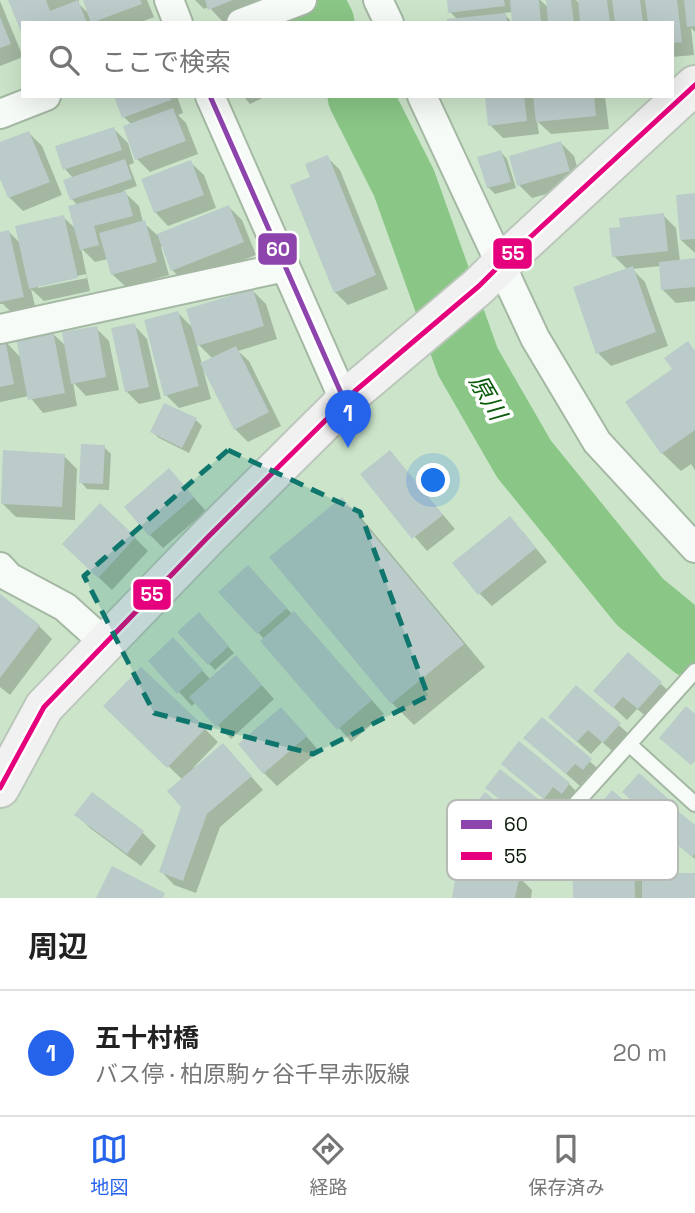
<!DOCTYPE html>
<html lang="ja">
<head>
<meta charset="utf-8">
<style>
	:root { --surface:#fff; --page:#f2f2f2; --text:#222; --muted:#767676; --line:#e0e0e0; --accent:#2563eb }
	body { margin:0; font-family:"Space Grotesk","Noto Sans JP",sans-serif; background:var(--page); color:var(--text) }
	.you { position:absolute; left:434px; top:481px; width:24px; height:24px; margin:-18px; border:5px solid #fff; border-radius:50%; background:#1a73e8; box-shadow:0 0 0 10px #1a73e833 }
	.badge { display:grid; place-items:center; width:46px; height:46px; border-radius:50%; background:var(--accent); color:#fff; font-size:23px; font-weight:700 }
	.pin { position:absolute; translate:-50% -58px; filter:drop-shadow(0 2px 4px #0008) }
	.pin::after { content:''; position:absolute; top:37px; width:24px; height:21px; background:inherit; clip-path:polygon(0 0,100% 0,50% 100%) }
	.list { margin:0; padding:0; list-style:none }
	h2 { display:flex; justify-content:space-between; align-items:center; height:91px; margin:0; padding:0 28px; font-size:30px }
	h2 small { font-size:23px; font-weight:400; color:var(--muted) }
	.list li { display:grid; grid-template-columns:46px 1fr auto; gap:21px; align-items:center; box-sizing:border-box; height:126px; padding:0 28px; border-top:2px solid var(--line) }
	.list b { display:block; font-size:26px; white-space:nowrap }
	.list p { margin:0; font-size:23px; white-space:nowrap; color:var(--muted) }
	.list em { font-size:23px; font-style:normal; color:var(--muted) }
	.icon { flex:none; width:38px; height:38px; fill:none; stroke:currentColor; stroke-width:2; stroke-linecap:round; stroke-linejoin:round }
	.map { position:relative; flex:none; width:695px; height:898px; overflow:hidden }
	.search { position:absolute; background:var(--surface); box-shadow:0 7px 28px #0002; left:21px; right:21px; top:21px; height:77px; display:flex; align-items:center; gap:18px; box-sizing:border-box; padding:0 24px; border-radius:0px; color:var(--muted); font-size:26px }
	.sheet { height:217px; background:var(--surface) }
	nav { display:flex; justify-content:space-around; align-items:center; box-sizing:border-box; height:98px; border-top:2px solid var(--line); background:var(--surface); font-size:19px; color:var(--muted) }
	nav a { display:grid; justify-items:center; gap:4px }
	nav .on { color:var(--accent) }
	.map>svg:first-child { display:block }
	.shadow { fill:#0003; fill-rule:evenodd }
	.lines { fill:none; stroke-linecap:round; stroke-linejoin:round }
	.river { stroke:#8ac686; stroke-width:65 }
	.building { fill:#bbcbc9 }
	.lane-casing { stroke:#a4b8a3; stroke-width:18 }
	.street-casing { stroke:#a4b8a3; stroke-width:32 }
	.primary-casing { stroke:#bbc7ba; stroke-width:42 }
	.lane { stroke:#f7fbf7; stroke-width:14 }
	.street { stroke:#f7fbf7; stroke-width:28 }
	.primary { stroke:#f1f1f1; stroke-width:38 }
	.bus-1-casing { stroke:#fff; stroke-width:10 }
	.bus-2-casing { stroke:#fff; stroke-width:10 }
	.bus-1 { stroke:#8e44ad; stroke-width:5 }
	.bus-2 { stroke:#e5007d; stroke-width:5 }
	.marked { fill:#0f766e; fill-opacity:0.2; stroke:#0f766e; stroke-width:5; stroke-dasharray:14 9; stroke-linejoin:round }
	.labels { text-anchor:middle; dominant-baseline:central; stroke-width:7; stroke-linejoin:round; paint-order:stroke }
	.water-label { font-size:24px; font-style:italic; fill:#0a5c0b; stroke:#fff }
	.key { fill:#fff; stroke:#b5bab5; stroke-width:2 }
	.key-label { font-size:19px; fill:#081807 }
	.line-badge { stroke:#fff; stroke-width:2.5 }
	.badge-label { font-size:19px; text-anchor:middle; font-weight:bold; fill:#fff }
</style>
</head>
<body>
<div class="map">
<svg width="695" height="898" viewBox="0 0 695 898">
	<rect width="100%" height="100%" fill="#cce5ca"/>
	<!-- shadow -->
	<path class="shadow" d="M 11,0 L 79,0 L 79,4 L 90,15 L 85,0 L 147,0 L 154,17 L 139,23 L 23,23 Z
		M 195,0 L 267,0 L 269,5 L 223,22 L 209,7 L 204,9 Z
		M 448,0 L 540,0 L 549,8 L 548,0 L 576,0 L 580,4 L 580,0 L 695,0 L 695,32 L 691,28 L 694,55 L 672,57 L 672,23 L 514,23 L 513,12 L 503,13 L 513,23 L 449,23 L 458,20 L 450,12 Z
		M 0,1 L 23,57 L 0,66 Z
		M 116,96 L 177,96 L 183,113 L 178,115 L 186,123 L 198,154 L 150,172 L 137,159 L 132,125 L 124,117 Z
		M 243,96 L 267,96 L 250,104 Z
		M 487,96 L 605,96 L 609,129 L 551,134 L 537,121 L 539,134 L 503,138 L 490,125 Z
		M 114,129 L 128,143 L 134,163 L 129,165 L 137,186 L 123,191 L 139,206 L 143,222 L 157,235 L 229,207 L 242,220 L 256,255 L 186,283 L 172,270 L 163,246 L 161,247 L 169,275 L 126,287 L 112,274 L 108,259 L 95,262 L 81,248 L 90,291 L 44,301 L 31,289 L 36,310 L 14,315 L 3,304 L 0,304 L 0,233 L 9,232 L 20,243 L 63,217 L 77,230 L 78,206 L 72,199 L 73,178 L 65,169 ZM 86,274 L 87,278 L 38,288 L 38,285 Z
		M 29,133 L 42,146 L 62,195 L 23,211 L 9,197 L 0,174 L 0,144 Z
		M 561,143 L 574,156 L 582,184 L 532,198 L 519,185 Z
		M 501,152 L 507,159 L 516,188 L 495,194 L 488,187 Z
		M 327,157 L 340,170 L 388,289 L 348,305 L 335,292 L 313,178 Z
		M 190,162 L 204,175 L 216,208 L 168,226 L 155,212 Z
		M 695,195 L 695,253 L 681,240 Z
		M 663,215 L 676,228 L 680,261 L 695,260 L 695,301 L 676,303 L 663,290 L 661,266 L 632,269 L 645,282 L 668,346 L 611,366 L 598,353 L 628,270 L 614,256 L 622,228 Z
		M 253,291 L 266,304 L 277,339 L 238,351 L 249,361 L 281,426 L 248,442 L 235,429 L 203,369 L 211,399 L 179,408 L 166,395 L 178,313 L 194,329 ZM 196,342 L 213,359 L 202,364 Z
		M 134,325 L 147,339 L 161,399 L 139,404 L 126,391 Z
		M 96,328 L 109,341 L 119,390 L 86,396 L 73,382 L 77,406 L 43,413 L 29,396 L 0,402 L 0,342 L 5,341 L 21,358 L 52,333 L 66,346 Z
		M 688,344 L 695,351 L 695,470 L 691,464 L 681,471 L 662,453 L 674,370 Z
		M 196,420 L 202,426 L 189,453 L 159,438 L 152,432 Z
		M 104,447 L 111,454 L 109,490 L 87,489 L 81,482 Z
		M 390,452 L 455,529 L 427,551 L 362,475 Z
		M 64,456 L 77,469 L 75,520 L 16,517 L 3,504 Z
		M 169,470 L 206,511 L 163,548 L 150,535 Z
		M 342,499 L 364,521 L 485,667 L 414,725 L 392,703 Z
		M 523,532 L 547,562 L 492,606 L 479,593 Z
		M 135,538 L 148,551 L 112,590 L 77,557 Z
		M 261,581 L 293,615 L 307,627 L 384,714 L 351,742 L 265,640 L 221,592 Z
		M 0,597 L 39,626 L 52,639 L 10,695 L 0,687 Z
		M 205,621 L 234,653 L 215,670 L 180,632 Z
		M 186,653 L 211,680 L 249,671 L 274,699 L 231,739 L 196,702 L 192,706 L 150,661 Z
		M 628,654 L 674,696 L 652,721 L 637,709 L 627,720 L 596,691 Z
		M 577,687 L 633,738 L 617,755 L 602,742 L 591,754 L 564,730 Z
		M 118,719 L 205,729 L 218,742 L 194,767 L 196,769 L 236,759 L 263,790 L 220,827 L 196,893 L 174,885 L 161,871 L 183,807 L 183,780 Z
		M 542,719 L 604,774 L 597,782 L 589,775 L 580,786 L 525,738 Z
		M 294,722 L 319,751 L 277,786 L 264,773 Z
		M 503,764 L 569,784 L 582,797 L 576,805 L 567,799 L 558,811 Z
		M 500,771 L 564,825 L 556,834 L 545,825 L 539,832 L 487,787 Z
		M 639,775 L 695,828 L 695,859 L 665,834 L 660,824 L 631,798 Z
		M 612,792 L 660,835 L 651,846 L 648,843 L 637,844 L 647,853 L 647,875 L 695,874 L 695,898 L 574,898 L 599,841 L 584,825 Z
		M 92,795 L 143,833 L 156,846 L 141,866 L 90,828 L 77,815 Z
		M 519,877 L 532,890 L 531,898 L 453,898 Z"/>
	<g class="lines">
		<!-- river -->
		<path class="river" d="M 310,0 L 322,23
			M 360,96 L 404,183 L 468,362 L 524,459 L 640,602 L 695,647"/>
	</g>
	<!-- building -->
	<path class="building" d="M 8,0 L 46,0 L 50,11 L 78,0 L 87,23 L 23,23 L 23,37 Z
		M 83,0 L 140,0 L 142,4 L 91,23 Z
		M 205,0 L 233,0 L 208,10 Z
		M 447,0 L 504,0 L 505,6 L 448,13 Z
		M 510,0 L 539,0 L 541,23 L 512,23 Z
		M 546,0 L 571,0 L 574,23 L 548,23 Z
		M 578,0 L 607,0 L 610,23 L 580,23 Z
		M 612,0 L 640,0 L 643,23 L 615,23 Z
		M 645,0 L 677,0 L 682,42 L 672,43 L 672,23 L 648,23 Z
		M 684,0 L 695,0 L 695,26 L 687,27 Z
		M 506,13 L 507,23 L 447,23 L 447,19 Z
		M 0,17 L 11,44 L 0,48 Z
		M 114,96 L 170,96 L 171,100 L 122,118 Z
		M 485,96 L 524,96 L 527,121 L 488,126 Z
		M 533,96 L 594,96 L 596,116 L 536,122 Z
		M 173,108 L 186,141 L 135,160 L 123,126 Z
		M 114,127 L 122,150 L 63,170 L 55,146 Z
		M 29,131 L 50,182 L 8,198 L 0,179 L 0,142 Z
		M 561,141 L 570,171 L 517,186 L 509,156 Z
		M 501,150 L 511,182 L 487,188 L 477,157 Z
		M 328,155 L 376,275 L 334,293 L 290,185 L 310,177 L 305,164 Z
		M 125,159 L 132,179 L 70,200 L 63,180 Z
		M 191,160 L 204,195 L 154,213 L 141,179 Z
		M 126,191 L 133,216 L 94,226 L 99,245 L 80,250 L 68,206 Z
		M 695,193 L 695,239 L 680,240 L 676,195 Z
		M 229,205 L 244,242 L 171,271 L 157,234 Z
		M 664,213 L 668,251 L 612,257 L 609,228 L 620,227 L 619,218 Z
		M 64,215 L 78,278 L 29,289 L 15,226 Z
		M 145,220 L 157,262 L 111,275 L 99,233 Z
		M 9,230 L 24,297 L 0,302 L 0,232 Z
		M 695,258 L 695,287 L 661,290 L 659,262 Z
		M 633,266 L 656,332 L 596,354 L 573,287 Z
		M 253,289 L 264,326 L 197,346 L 186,309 Z
		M 178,311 L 199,386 L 164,396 L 144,320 Z
		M 135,323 L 149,387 L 125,392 L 111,328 Z
		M 97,326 L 106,377 L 71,384 L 62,332 Z
		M 53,331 L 65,393 L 28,400 L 16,338 Z
		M 5,339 L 14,384 L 0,387 L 0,340 Z
		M 688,341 L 695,351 L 695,430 L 661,454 L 625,402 L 672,369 L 664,358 Z
		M 236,346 L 269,412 L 234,430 L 200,363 Z
		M 164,403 L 197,418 L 182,448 L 150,432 Z
		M 81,444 L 105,445 L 103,484 L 79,483 Z
		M 3,450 L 65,454 L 62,507 L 1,504 Z
		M 390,450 L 443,515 L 412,539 L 360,474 Z
		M 169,468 L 194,497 L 149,536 L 124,507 Z
		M 342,497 L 464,644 L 391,704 L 269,557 Z
		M 100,503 L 136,537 L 98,578 L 62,544 Z
		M 510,516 L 536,548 L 478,595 L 452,563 Z
		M 248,565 L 287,608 L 257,634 L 218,592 Z
		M 0,594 L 40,625 L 0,678 Z
		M 294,611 L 372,700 L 337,730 L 260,641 Z
		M 199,612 L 229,646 L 208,665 L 177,632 Z
		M 173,637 L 203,670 L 177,694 L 148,661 Z
		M 628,652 L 662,682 L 638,709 L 623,697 L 613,708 L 593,691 Z
		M 236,655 L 262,685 L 216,727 L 189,697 Z
		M 141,667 L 206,728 L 167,768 L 103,706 Z
		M 576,685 L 621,723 L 603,743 L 588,730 L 577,742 L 548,717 Z
		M 686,706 L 695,714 L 695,761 L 691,765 L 659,738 Z
		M 281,707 L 307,736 L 263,774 L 238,744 Z
		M 542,717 L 592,759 L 583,770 L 575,764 L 566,774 L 523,738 Z
		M 519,741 L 570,783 L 562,794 L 553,787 L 544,799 L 501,764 Z
		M 223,743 L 252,776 L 207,814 L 183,881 L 159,872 L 181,807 L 167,791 Z
		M 500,769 L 552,810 L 542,822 L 531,813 L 525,820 L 485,788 Z
		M 639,773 L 671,801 L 654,821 L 622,792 Z
		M 612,790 L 648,821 L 637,834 L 633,830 L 591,833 L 582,825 Z
		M 92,792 L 144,831 L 127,854 L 74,815 Z
		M 485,792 L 521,822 L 504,842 L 498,837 L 493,843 L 463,818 Z
		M 673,807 L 695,825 L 695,854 L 692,857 L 656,827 Z
		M 634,838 L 635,898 L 573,898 L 572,839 Z
		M 458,864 L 520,875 L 515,898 L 452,898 Z
		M 112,866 L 165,893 L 163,898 L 96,898 Z
		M 642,873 L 695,873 L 695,898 L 642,898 Z"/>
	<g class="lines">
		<defs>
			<path id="lane" d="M 630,745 L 695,804
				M 543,840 L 695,671"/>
			<path id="street" d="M 169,0 L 178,23
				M 378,0 L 389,23
				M 241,23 L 302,0
				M 210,96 L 345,402
				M 422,96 L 535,338 L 597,442 L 695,548
				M 0,114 L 46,96
				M 0,329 L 285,267
				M 0,567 L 9,577 L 65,607 L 105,643"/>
			<path id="primary" d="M 0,788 L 44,707 L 208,537 L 355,391 L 479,286 L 500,265 L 695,85"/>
		</defs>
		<!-- lane casing -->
		<use href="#lane" class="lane-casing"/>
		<!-- street casing -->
		<use href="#street" class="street-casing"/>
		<!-- primary casing -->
		<use href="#primary" class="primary-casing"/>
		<!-- lane -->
		<use href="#lane" class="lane"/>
		<!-- street -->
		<use href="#street" class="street"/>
		<!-- primary -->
		<use href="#primary" class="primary"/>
		<defs>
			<path id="bus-1" d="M 210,96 L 345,402"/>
			<path id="bus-2" d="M 0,788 L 44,707 L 208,537 L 355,391 L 479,286 L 500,265 L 695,85"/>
		</defs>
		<!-- bus-1 casing -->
		<use href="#bus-1" class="bus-1-casing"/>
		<!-- bus-2 casing -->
		<use href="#bus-2" class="bus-2-casing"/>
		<!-- bus-1 -->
		<use href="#bus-1" class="bus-1"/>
		<!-- bus-2 -->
		<use href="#bus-2" class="bus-2"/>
	</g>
	<!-- marked area -->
	<path class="marked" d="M 228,450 L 360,512 L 428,696 L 313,754 L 154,713 L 84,576 Z"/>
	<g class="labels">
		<!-- water labels -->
		<g class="water-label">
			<text transform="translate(488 397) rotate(60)">原川</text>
		</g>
	</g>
	<!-- legend -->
	<rect x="447" y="800" width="231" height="80" rx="10" class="key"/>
	<rect x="461" y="820" width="31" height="9" fill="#8e44ad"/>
	<rect x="461" y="852" width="31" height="8" fill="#e5007d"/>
	<g class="key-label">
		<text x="504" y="831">60</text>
		<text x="504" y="863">55</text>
	</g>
	<g class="line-badge">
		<rect x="257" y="232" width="41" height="34" rx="7" fill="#8e44ad"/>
		<rect x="492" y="237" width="41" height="33" rx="7" fill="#e5007d"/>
		<rect x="132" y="578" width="40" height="33" rx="7" fill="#e5007d"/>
	</g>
	<g class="badge-label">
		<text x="278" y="256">60</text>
		<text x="513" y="260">55</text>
		<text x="152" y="601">55</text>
	</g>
</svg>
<div class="you"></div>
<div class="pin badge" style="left:348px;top:448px">1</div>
<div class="search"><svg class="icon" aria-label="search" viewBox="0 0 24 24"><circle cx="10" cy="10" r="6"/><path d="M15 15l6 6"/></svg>ここで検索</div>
</div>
<section class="sheet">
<h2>周辺<small></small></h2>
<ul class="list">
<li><span class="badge">1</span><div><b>五十村橋</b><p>バス停 · 柏原駒ヶ谷千早赤阪線</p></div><em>20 m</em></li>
</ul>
</section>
<nav>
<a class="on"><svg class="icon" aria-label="map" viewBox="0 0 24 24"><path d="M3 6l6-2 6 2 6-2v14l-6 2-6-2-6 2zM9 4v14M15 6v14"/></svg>地図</a>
<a><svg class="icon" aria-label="directions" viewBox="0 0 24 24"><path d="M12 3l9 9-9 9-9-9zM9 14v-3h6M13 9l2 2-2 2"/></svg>経路</a>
<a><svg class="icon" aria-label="saved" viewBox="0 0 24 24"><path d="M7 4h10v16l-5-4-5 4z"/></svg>保存済み</a>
</nav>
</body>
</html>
